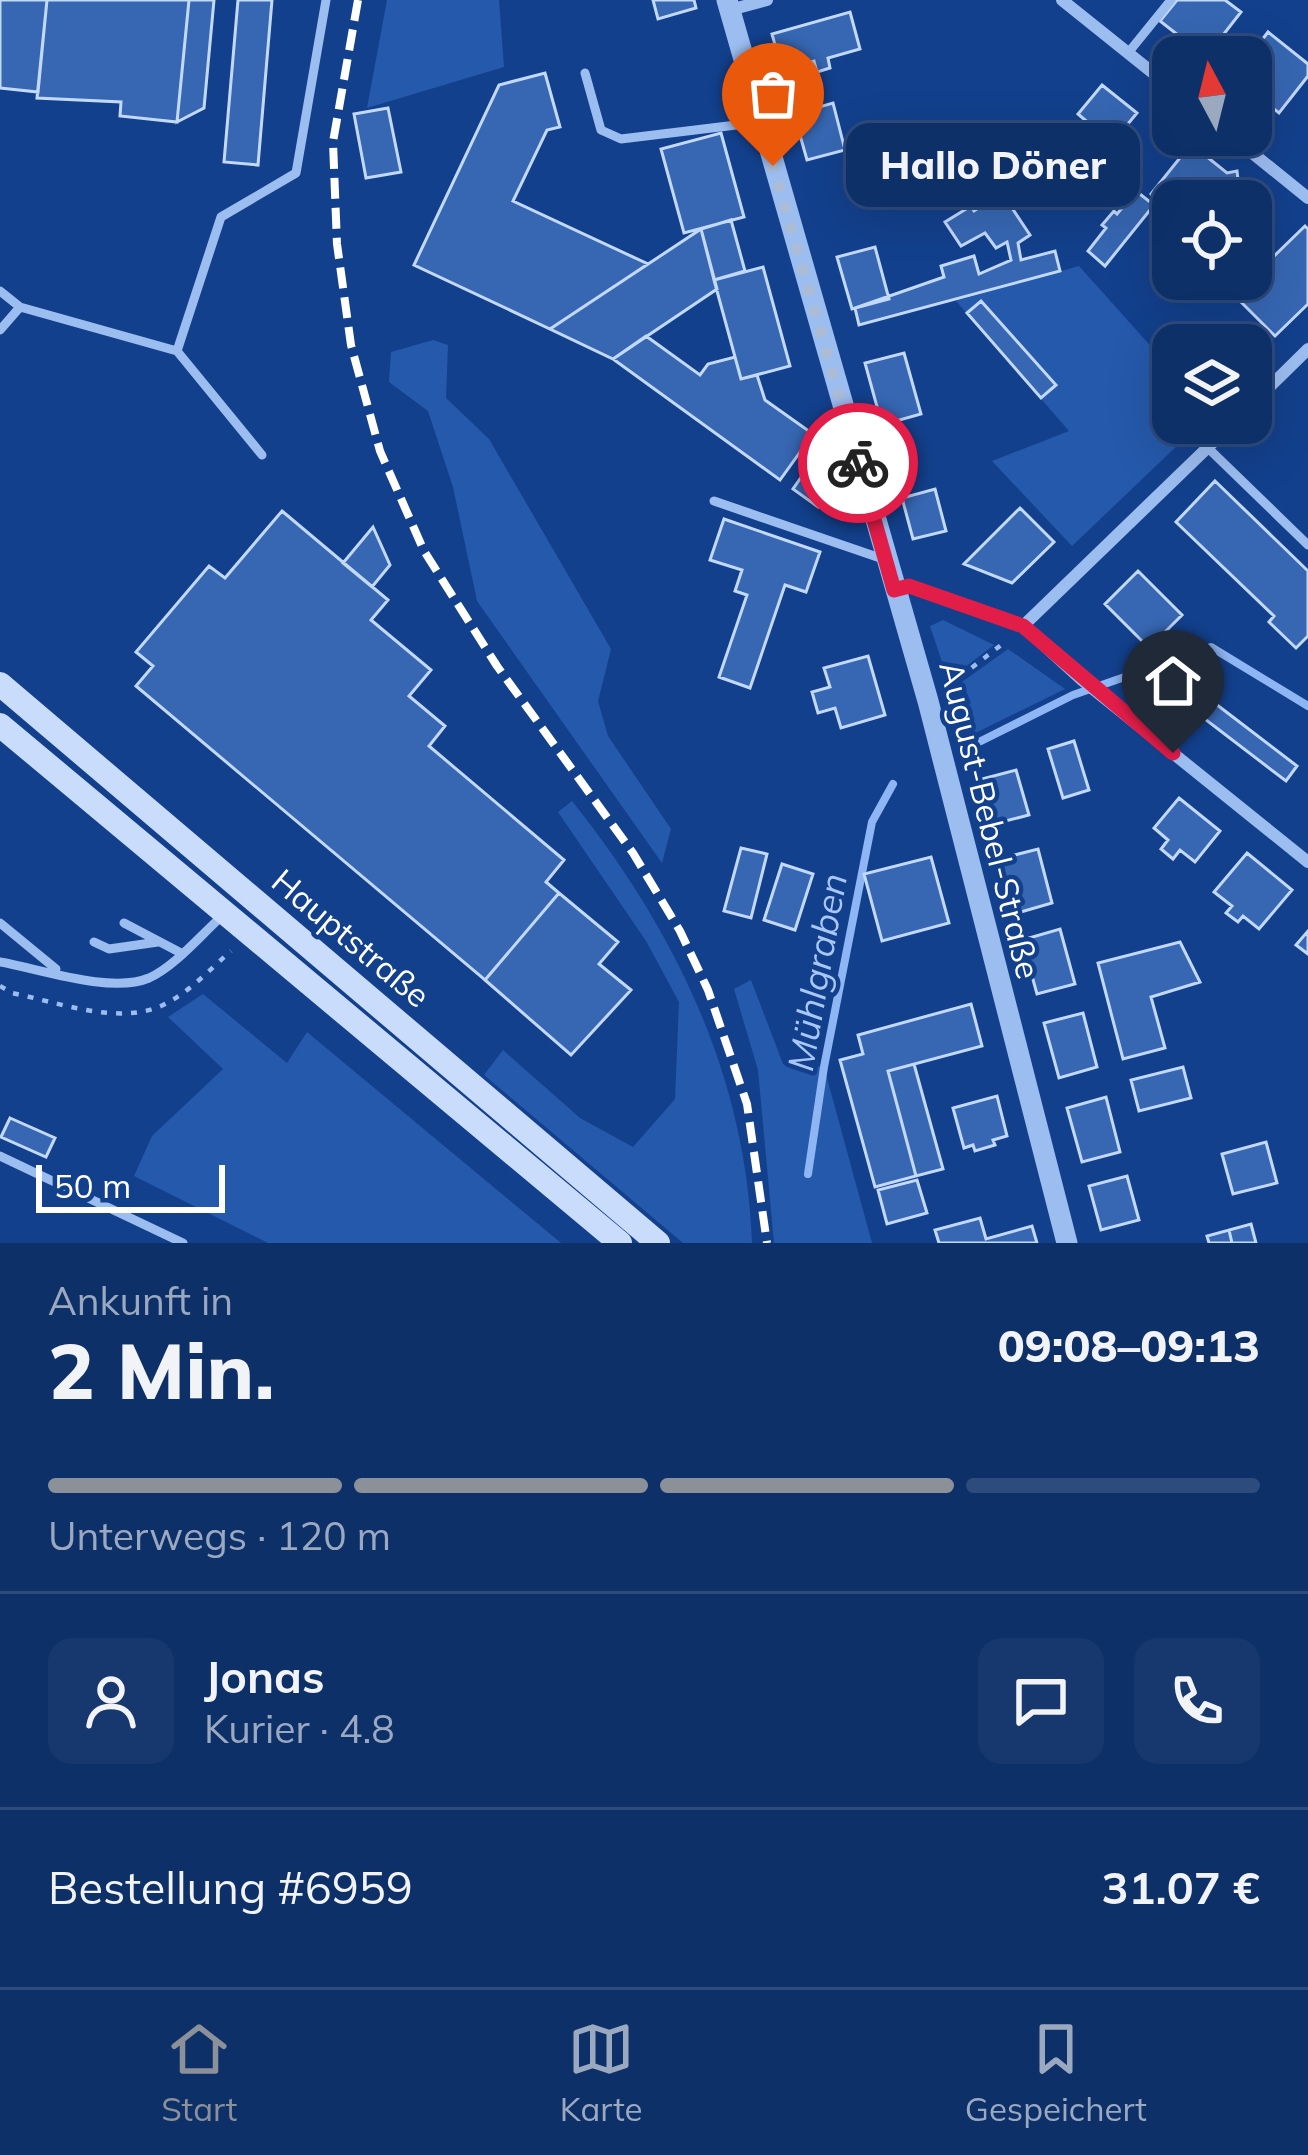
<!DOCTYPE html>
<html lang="de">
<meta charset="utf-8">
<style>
:root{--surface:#0e3069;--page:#17386f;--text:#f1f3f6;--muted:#9ba9c0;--line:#2e4b7d;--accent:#8c9099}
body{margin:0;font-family:Mulish,sans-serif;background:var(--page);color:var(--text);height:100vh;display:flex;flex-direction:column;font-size:45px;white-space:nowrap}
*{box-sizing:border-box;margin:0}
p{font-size:39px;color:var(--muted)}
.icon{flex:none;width:66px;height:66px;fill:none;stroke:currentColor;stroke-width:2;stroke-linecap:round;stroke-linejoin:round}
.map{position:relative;height:1243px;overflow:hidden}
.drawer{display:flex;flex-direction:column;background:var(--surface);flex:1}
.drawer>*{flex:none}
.needle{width:78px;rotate:353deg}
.tools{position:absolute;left:1152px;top:36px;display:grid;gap:24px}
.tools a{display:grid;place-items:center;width:120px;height:120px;border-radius:24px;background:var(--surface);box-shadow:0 12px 48px #0002,0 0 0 3px var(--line);font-size:60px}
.scale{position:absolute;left:36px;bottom:30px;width:189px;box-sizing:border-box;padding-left:12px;border:6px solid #fff;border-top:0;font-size:33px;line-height:42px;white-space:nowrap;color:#fff;-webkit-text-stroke:9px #13408c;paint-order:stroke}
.pin{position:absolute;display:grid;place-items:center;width:102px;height:102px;color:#fff;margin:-123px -51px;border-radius:50% 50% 50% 0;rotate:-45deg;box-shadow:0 0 12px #0007}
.pin .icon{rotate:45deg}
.courier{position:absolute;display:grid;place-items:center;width:120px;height:120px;margin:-60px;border:9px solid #e11d48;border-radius:50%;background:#fff;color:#222;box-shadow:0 3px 15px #0007}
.bubble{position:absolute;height:84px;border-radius:24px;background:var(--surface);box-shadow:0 12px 48px #0002,0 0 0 3px var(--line);font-size:39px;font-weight:800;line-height:84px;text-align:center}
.headline em{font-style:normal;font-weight:800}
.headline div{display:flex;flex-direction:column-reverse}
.headline{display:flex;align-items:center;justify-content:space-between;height:204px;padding:0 48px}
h1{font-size:78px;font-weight:800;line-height:90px}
.bar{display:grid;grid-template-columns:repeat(4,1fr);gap:18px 12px;align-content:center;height:144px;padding:0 48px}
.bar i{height:15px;border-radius:9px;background:var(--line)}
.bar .on{background:var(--accent)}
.bar p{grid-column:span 4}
.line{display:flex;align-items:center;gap:30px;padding:0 48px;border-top:3px solid var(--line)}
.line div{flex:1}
.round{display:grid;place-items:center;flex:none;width:126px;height:126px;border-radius:24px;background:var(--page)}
.menu{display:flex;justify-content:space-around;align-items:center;height:168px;border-top:3px solid var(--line);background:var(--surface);font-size:33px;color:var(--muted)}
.menu a{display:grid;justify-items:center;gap:6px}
.menu .on{color:var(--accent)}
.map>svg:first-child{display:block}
</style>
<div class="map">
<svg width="1308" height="1243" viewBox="0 0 1308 1243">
<rect width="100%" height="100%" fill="#13408c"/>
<!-- green -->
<path fill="#2559ab" d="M 387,0 L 499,0 L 504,67 L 367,108 Z
M 1079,266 L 1173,371 L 1173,423 L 1201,423 L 1072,546 L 992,461 L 1069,431 L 956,301 Z
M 433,340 L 448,345 L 446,398 L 489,439 L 611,649 L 598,701 L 608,736 L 671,829 L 662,863 L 477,601 L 453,487 L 428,411 L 389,382 L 391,352 Z
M 943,620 L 994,645 L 948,680 L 930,626 Z
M 1008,649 L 1065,689 L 967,737 L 961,720 L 963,707 L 971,703 L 962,682 Z
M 572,801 C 675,930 746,1076 752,1243 L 683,1243 L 484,1075 L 503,1050 L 580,1118 L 633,1147 L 675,1099 L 679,1002 L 646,941 L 558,812 Z
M 751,980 L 783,1064 L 824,1067 L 872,1243 L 774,1243 L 758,1070 L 734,989 Z
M 203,994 L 287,1063 L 307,1032 L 561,1243 L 268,1243 L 134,1176 L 152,1136 L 223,1069 L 168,1017 Z"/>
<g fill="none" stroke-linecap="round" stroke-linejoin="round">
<!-- stream -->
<path stroke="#8eb6f4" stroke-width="8" d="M 969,747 L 1073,695 L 1211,647 L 1308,706
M 808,1174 L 824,1067 L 872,822 L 893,784"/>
</g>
<!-- building -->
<path fill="#3767b3" stroke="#c3d9fc" stroke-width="3" d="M 0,0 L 47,0 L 38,92 L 0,88 Z
M 47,0 L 189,0 L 177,122 L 120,116 L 121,102 L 37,98 Z
M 189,0 L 214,0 L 204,108 L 177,122 Z
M 238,0 L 272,0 L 258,165 L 224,162 Z
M 653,0 L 694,0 L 696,8 L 658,19 Z
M 1177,0 L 1225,0 L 1241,12 L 1206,57 L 1160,21 Z
M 850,12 L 860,49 L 828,58 L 830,68 L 817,72 L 814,61 L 782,70 L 772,34 Z
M 1268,32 L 1308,64 L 1308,76 L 1279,113 L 1251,91 L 1249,57 Z
M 545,73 L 560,127 L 547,130 L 513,201 L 648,264 L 550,329 L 414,265 L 499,85 Z
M 1102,85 L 1137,113 L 1112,143 L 1078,114 Z
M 833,103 L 845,150 L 807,160 L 794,114 Z
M 388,108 L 401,172 L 366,178 L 354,114 Z
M 721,133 L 744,217 L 684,233 L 661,149 Z
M 1191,144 L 1227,173 L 1237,171 L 1239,188 L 1228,189 L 1222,197 L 1226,201 L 1173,201 L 1173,218 L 1151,194 Z
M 1136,191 L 1154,205 L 1105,266 L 1088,251 L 1106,228 L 1102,225 L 1114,211 L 1117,214 Z
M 1002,193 L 1030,235 L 1018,243 L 1021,260 L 1055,251 L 1060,271 L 859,325 L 855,308 L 944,277 L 941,266 L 974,256 L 979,274 L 1011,260 L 1007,242 L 996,248 L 985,233 L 961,246 L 945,222 L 971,206 L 974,211 Z
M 731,220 L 745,271 L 714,280 L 701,229 Z
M 1305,226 L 1308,229 L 1308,304 L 1275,336 L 1234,295 Z
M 701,229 L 717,289 L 613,359 L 550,329 Z
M 875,247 L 889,299 L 852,309 L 837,257 Z
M 763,267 L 790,366 L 741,379 L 714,280 Z
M 981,301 L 1056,385 L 1041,398 L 967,313 Z
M 646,336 L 700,375 L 708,364 L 735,357 L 741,379 L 757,375 L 765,400 L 813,434 L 780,480 L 613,359 Z
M 904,353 L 921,414 L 882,425 L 865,363 Z
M 802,476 L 827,494 L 818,507 L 793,489 Z
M 1215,481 L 1308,571 L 1308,636 L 1296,648 L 1269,622 L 1274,616 L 1176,522 Z
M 935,489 L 946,531 L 913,539 L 902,498 Z
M 1020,508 L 1054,542 L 1012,583 L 964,564 Z
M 282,511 L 388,600 L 371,620 L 431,670 L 409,696 L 445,726 L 429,746 L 564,860 L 546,882 L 559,893 L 485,980 L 136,686 L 153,666 L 136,652 L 209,566 L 225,578 Z
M 724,519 L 820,552 L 806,592 L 785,585 L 750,688 L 719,677 L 747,595 L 735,591 L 742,570 L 710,560 Z
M 373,527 L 390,565 L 372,587 L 343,563 Z
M 1138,571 L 1182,615 L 1149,648 L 1105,604 Z
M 868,656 L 885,715 L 841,728 L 835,708 L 818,713 L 812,692 L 830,687 L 824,668 Z
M 1208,698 L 1297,766 L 1286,781 L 1197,713 Z
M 1074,741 L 1089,790 L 1063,798 L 1048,749 Z
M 1016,770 L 1029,815 L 990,825 L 978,780 Z
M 1179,798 L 1220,831 L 1195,862 L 1180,850 L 1173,859 L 1161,849 L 1168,840 L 1154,828 Z
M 741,848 L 767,854 L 751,918 L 724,911 Z
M 1038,849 L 1052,903 L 1014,914 L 999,859 Z
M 1247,853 L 1292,890 L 1259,929 L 1243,916 L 1238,922 L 1226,913 L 1232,906 L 1214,892 Z
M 931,857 L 949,923 L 882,941 L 864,874 Z
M 782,864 L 813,874 L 795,930 L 764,920 Z
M 559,893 L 618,942 L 599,964 L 631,990 L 571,1055 L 485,980 Z
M 1060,929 L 1075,984 L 1037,994 L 1022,940 Z
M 1308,931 L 1308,954 L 1296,945 Z
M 1180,942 L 1200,982 L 1151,997 L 1165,1048 L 1123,1059 L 1098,963 Z
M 971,1004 L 982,1046 L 888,1071 L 916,1176 L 875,1187 L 840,1060 L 863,1054 L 858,1035 Z
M 1083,1013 L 1097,1067 L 1059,1078 L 1044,1023 Z
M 914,1064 L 943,1169 L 916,1176 L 888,1071 Z
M 1183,1067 L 1191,1098 L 1139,1111 L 1131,1080 Z
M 997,1096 L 1007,1136 L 993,1140 L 995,1145 L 975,1151 L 973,1145 L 964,1148 L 953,1108 Z
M 1106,1097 L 1120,1152 L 1082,1162 L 1067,1108 Z
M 10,1118 L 55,1138 L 46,1157 L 1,1137 Z
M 1266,1142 L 1277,1183 L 1233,1194 L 1222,1154 Z
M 1127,1176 L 1139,1220 L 1101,1230 L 1089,1186 Z
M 917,1180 L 927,1213 L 887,1224 L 878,1190 Z
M 980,1218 L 986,1239 L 1032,1226 L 1037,1243 L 939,1243 L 935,1230 Z
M 1251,1224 L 1256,1243 L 1232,1243 L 1229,1230 Z
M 1229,1230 L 1232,1243 L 1209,1243 L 1207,1236 Z"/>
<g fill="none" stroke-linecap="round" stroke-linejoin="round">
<!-- path -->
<path stroke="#9cbdf0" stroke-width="4.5" stroke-dasharray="6 9" stroke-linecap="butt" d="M 948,686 L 1005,642
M 0,986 L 12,993 C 57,1002 119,1026 163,1005 C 189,993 210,969 231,951"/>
<!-- service -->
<path stroke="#9cbdf0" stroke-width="9" d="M 1128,53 L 1171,0
M 585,73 L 601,130 L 621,139 L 761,122
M 0,291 L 20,307
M 0,330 L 20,307 L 177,351 L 262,455
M 177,351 L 221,217 L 296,173 L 326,0
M 1208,448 L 1308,545
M 714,501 L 886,560
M 0,923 L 56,969
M 124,923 L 181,953
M 94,942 L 109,949 L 158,942
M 0,962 C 40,969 111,994 149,978 C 175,966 200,936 221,917
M 0,1156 L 183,1243"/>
<!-- minor -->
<path stroke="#9cbdf0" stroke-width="12" d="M 1062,0 L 1173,89
M 730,10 L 767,0
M 1230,135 L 1308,198
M 1251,405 L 1308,349
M 896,590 L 909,586 L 1023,626 L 1082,680 L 1308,862
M 1023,626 L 1233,423"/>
<!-- tertiary -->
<path stroke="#9cbdf0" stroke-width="21" d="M 727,0 L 928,701 L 1067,1243"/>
<!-- secondary -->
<path stroke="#cadcfb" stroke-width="24" d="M 0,684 L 658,1243
M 0,725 L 620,1243"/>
<!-- rail -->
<path stroke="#fff" stroke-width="8" stroke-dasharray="21 9" stroke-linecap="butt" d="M 358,0 L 333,142 L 337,244 L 351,345 L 380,451 L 424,551 L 497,666 L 633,853 L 680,931 L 708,990 L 747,1104 L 767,1243"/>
</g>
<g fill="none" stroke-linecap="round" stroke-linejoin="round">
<!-- done -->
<path stroke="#acbcd7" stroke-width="12" stroke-dasharray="0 21.6" d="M 773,166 L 858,463"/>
<!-- route -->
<path stroke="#e11d48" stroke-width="15" d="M 858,463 L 894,590 L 909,586 L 1023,626 L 1173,753"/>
</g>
<g text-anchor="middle" stroke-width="9" stroke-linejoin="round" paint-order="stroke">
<!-- street labels -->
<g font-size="33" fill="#fff" stroke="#13408c">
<text transform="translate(990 820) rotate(76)" y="12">August-Bebel-Straße</text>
<text transform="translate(351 938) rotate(40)" y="12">Hauptstraße</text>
</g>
<!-- water labels -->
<g font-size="36" font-style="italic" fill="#a8c7f8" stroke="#13408c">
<text transform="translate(817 972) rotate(-80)" y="13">Mühlgraben</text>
</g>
</g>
</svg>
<div class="tools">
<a><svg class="needle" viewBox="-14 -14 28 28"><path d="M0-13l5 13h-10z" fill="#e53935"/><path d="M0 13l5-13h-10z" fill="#9ba9c0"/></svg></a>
<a><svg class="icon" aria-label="locate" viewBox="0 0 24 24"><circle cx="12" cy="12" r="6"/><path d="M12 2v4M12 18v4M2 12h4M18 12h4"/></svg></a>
<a><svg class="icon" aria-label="layers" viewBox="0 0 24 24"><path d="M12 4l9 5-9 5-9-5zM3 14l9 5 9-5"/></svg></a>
</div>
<div class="scale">50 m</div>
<div class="pin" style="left:773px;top:166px;background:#ea580c"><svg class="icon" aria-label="bag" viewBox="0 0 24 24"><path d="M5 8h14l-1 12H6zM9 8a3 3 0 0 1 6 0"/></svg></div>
<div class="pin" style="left:1173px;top:753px;background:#1f2937"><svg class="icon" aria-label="home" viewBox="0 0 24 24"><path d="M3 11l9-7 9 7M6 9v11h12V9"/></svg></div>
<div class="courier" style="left:858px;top:463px"><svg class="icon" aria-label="bike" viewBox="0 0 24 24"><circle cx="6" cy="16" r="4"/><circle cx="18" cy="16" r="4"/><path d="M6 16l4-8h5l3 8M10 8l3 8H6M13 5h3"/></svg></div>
<div class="bubble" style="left:846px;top:123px;width:294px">Hallo Döner</div>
</div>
<section class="drawer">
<div class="headline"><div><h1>2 Min.</h1><p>Ankunft in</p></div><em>09:08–09:13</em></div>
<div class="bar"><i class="on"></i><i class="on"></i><i class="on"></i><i></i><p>Unterwegs · 120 m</p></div>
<div class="line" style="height:216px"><a class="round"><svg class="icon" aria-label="person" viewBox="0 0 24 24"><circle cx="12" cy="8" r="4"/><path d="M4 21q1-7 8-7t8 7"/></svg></a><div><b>Jonas</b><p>Kurier · 4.8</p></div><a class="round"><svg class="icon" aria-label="chat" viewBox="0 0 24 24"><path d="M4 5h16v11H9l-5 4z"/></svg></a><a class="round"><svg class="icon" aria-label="phone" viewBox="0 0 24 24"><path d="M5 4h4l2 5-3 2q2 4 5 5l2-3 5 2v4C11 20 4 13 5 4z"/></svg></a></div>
<div class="line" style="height:156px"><div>Bestellung #6959</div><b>31.07 €</b></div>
</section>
<nav class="menu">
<a class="on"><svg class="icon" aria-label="home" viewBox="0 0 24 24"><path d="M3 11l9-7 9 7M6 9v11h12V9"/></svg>Start</a>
<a><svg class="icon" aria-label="map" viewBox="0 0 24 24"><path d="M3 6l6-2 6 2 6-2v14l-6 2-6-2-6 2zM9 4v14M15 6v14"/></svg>Karte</a>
<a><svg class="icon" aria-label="saved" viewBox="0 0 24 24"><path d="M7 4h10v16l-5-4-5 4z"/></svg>Gespeichert</a>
</nav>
